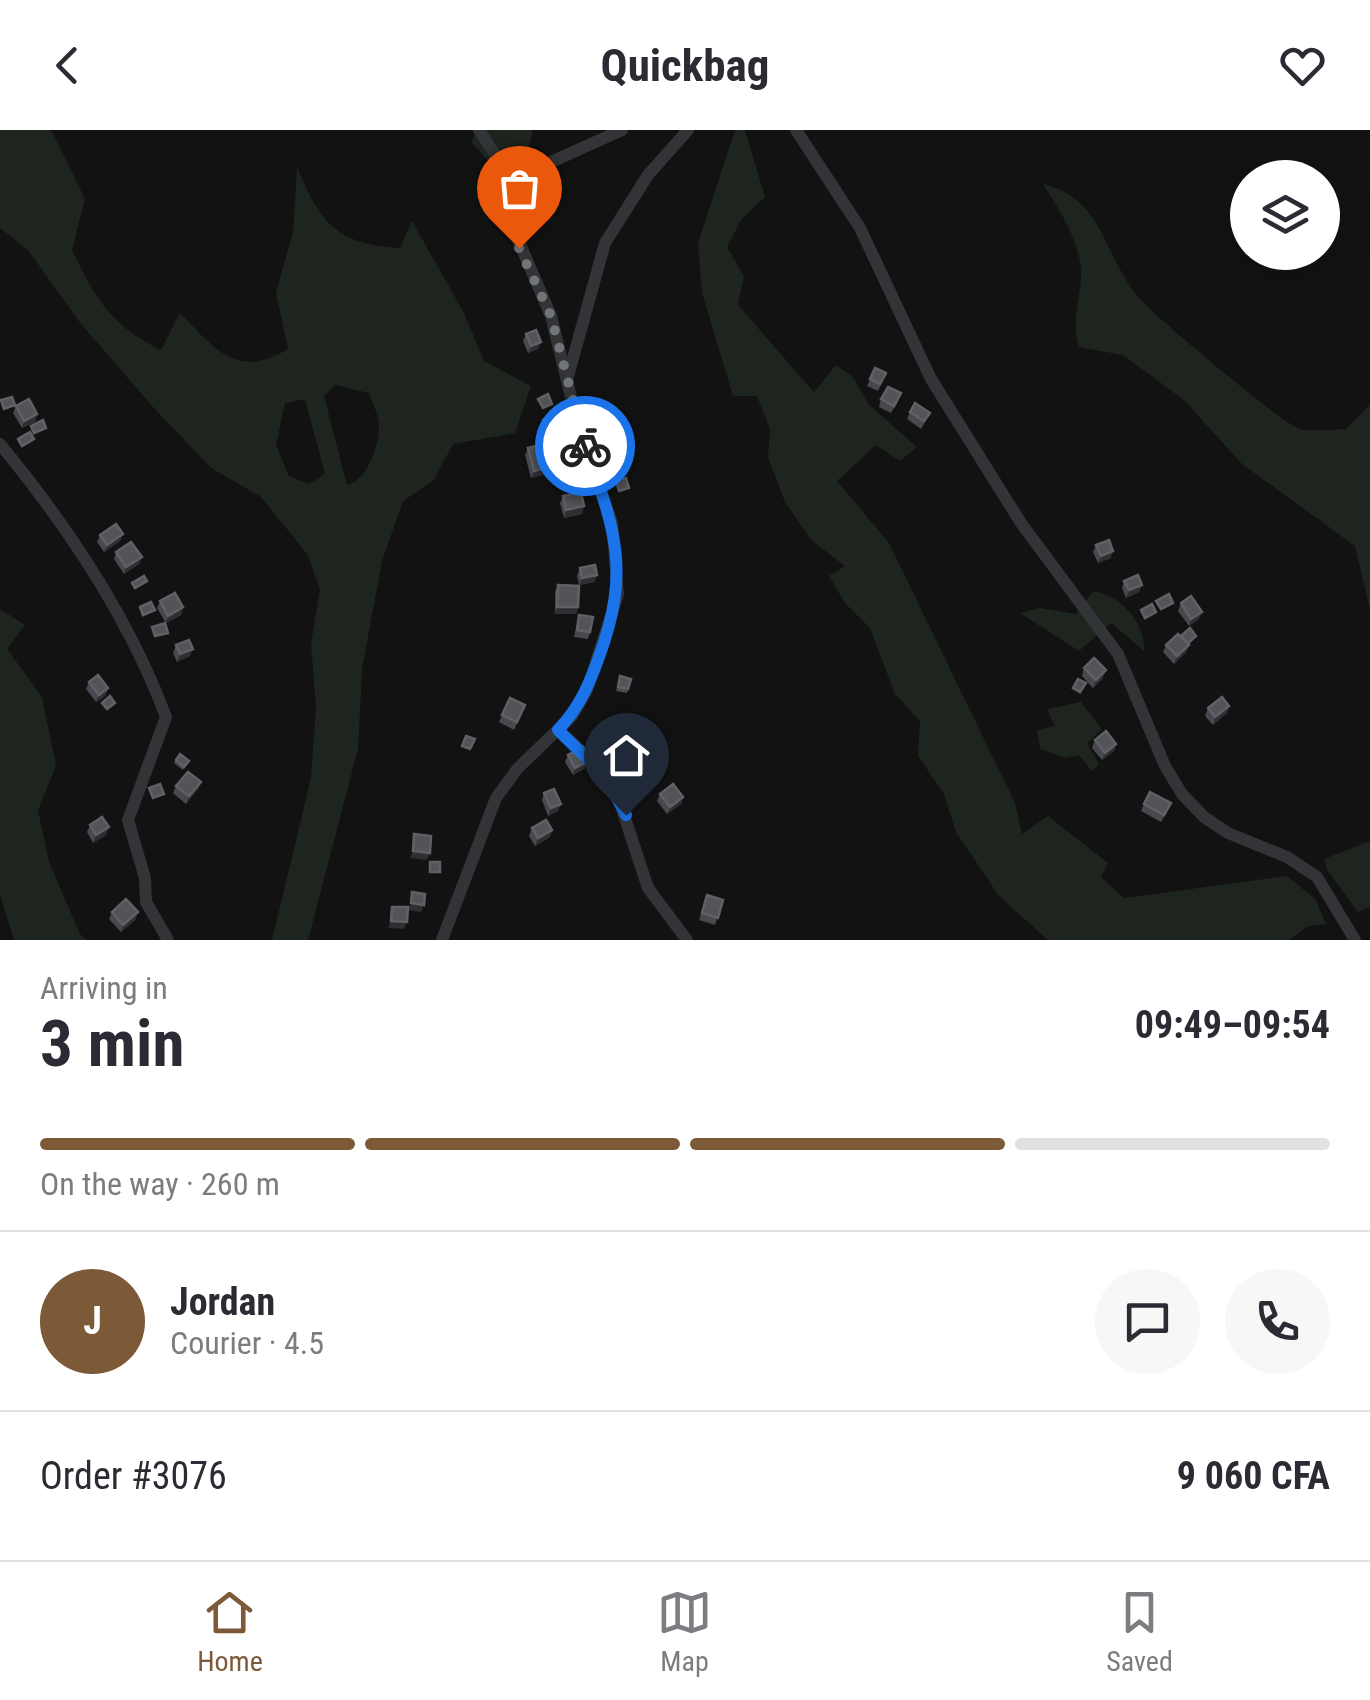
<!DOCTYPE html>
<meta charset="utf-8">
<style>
:root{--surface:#fff;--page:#f7f7f7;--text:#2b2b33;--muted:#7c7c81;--line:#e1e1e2;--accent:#7c5a38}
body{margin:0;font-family:"Roboto Condensed",sans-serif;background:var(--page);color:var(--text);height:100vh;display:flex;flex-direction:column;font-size:38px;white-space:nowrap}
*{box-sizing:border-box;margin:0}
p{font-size:32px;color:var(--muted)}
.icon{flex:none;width:55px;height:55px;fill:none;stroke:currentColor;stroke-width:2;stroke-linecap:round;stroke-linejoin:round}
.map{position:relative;height:810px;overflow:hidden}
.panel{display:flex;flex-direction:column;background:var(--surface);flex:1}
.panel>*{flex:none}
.controls{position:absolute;left:1230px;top:30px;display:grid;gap:20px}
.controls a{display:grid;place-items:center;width:110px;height:110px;border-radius:50%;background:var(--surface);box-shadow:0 10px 40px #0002;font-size:50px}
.pin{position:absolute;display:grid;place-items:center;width:85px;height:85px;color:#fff;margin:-102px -42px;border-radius:50% 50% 50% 0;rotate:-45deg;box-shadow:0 0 10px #0007}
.pin .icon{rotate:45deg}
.courier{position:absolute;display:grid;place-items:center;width:100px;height:100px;margin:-50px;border:8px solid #1a73e8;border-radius:50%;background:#fff;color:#222;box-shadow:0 2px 12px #0007}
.overview em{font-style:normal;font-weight:700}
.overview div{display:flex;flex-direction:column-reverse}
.overview{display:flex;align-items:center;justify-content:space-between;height:170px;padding:0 40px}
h1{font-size:65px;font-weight:700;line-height:75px}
.bar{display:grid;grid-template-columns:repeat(4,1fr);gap:15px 10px;align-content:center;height:120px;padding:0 40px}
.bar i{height:12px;border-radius:8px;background:var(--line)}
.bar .selected{background:var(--accent)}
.bar p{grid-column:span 4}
.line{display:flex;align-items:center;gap:25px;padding:0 40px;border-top:2px solid var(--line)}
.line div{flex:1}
.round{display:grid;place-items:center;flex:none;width:105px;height:105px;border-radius:52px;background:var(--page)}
header{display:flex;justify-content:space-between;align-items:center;height:130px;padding:0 40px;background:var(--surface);font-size:45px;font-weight:700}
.menu{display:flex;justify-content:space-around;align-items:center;height:140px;border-top:2px solid var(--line);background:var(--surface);font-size:28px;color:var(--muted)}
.menu a{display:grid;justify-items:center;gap:5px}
.menu .selected{color:var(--accent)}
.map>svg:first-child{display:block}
</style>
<header><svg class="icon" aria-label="back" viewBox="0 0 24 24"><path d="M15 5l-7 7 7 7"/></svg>Quickbag<svg class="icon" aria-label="heart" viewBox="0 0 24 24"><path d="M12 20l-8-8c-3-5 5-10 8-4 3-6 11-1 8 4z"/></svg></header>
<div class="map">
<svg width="1370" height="810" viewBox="0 0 1370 810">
<rect width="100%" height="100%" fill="#121213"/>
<!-- green -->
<path fill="#1e251e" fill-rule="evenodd" d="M 0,0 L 51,0 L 85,69 L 72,120 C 96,169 110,195 161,220 L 180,183 C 215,219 237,250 288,219 L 276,163 L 293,102 L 297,37 C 320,93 336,114 400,118 L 412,91 L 464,183 L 484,231 L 531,256 L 515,303 L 453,314 L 433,351 L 403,371 L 382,431 L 362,539 L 358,619 L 308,810 L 272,810 L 311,648 L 316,577 L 311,514 L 320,460 L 308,425 L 261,367 L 211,338 L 153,277 L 81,194 L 28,120 L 0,98 ZM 335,255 L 369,263 C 372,273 379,285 379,295 C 380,315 367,351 347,355 L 324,266 ZM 305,269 L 325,344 L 309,354 L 289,346 L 276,315 L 285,273 Z
M 477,0 L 533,0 L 526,28 L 490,33 L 471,12 Z
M 735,0 L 745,0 L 765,67 L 741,90 L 727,117 L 744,146 L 738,175 L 814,262 L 836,235 L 853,247 L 869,275 L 917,317 L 900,331 L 876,315 L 837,351 L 889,413 L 1015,673 L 1022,704 L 1048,686 L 1108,733 L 1101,747 L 1124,768 L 1287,746 L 1315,769 L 1326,794 L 1308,796 L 1289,810 L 1048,810 L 999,766 L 956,702 L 944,664 L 918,626 L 920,591 L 895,564 L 870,498 L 845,473 L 829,446 L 845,436 L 811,410 L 785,372 L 768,327 L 770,299 L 757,266 L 733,266 L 702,163 L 698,113 Z
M 1043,54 C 1103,68 1104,126 1138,167 C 1153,185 1284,295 1300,299 C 1313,302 1332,299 1346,299 L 1370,274 L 1370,480 L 1355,416 L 1242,334 L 1184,270 L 1123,225 L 1079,217 C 1070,188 1082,168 1081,140 C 1079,109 1058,78 1043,54 Z
M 1093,461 C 1120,465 1146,493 1144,521 L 1111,493 L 1079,521 L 1020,483 L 1040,478 L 1076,484 Z
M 0,479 L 25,495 L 7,519 L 42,567 L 56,636 L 38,680 L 49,732 L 80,804 L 87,810 L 14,810 L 0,765 Z
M 1081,572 L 1102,599 L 1087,613 L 1099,634 L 1092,641 L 1079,625 L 1065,628 L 1040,619 L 1037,600 L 1055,596 L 1047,579 Z
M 1370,711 L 1370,777 L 1358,782 L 1327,740 L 1324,729 Z"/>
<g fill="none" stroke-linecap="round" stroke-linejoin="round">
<!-- minor -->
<path stroke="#333437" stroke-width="12" d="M 796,0 L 860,98 L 931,249 L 1021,393 L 1118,524 L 1165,636 L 1182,664 L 1204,687 L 1228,703 L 1287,727 L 1317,747 L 1355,810
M 506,42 L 551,32 L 622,0
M 567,250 L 605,113 L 648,45 L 688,0
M 0,314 C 66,394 130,490 166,587 L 128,690 L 145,748 L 146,772 L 168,810
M 558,600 L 592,631 L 617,664 L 648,758 L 687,810
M 442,810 L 496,668 L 518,638 L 572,586 L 587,560 L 618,464 L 612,393 L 579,299 L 551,186 L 510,91 L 506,42 L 479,0"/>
</g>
<!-- wall -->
<path fill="#48494e" d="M 526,204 L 538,219 L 528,223 L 523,211 Z
M 875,238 L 886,243 L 878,261 L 867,256 Z
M 881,269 L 898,271 L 891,283 L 879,277 Z
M 16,276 L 37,284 L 35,292 L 22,298 L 13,283 Z
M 910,282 L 930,283 L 921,299 L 907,289 Z
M 528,318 L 550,337 L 547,344 L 531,348 L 525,325 Z
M 610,328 L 625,342 L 610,346 L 607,335 Z
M 556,337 L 576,342 L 573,349 L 556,354 L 553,344 Z
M 563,366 L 582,384 L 564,388 L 560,373 Z
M 123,404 L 120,411 L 104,422 L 97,412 L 100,405 Z
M 1096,415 L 1111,428 L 1098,433 L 1093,422 Z
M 116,422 L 142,427 L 139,434 L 124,444 L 114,429 Z
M 580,438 L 597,445 L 594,452 L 579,455 L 577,446 Z
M 1124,451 L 1142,455 L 1139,462 L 1126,468 L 1122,458 Z
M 558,455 L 578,477 L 576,484 L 555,484 L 555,462 Z
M 160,471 L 183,477 L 181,485 L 166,493 L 157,478 Z
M 1181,473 L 1199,489 L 1189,496 L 1178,481 Z
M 579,485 L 590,502 L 588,509 L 574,507 Z
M 1196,506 L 1189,515 L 1186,522 L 1174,534 L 1163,522 L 1166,515 L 1181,507 Z
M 176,515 L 190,526 L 177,532 L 173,523 Z
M 1084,538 L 1103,548 L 1093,558 L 1082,546 Z
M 620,546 L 631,549 L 627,563 L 616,561 Z
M 89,552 L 108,558 L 105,566 L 96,572 L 86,559 Z
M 1229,576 L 1227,583 L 1213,595 L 1205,586 L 1208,578 Z
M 522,582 L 514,600 L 499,592 L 502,585 Z
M 1095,610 L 1116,614 L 1114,621 L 1102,630 L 1092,618 Z
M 568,625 L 590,630 L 587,637 L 573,645 L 565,632 Z
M 176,630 L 187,634 L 183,640 L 174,633 Z
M 201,652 L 198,659 L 186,674 L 173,663 L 176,656 Z
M 544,663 L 558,681 L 548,686 L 542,670 Z
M 660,664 L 683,667 L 681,674 L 667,684 L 657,671 Z
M 1144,674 L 1168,680 L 1161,692 L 1141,681 Z
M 90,695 L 106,705 L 93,713 L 87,702 Z
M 532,698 L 552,700 L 550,707 L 535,716 L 529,706 Z
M 707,765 L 723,770 L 715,795 L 699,790 Z
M 112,782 L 138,782 L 135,790 L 121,802 L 109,789 Z"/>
<!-- shaded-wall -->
<path fill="#2e2f32" d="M 541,212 L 538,219 L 528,223 L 531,216 Z
M 37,284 L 35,292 L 22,298 L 24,291 Z
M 626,305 L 623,312 L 609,314 L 612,306 Z
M 628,335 L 625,342 L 610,346 L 613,338 Z
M 550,337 L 547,344 L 531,348 L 534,341 Z
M 576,342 L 573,349 L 556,354 L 559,347 Z
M 584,376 L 582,384 L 564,388 L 566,380 Z
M 123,404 L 120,411 L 104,422 L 107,415 Z
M 1113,421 L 1111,428 L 1098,433 L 1101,426 Z
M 142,427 L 139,434 L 124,444 L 126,437 Z
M 597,445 L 594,452 L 579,455 L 582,448 Z
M 1142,455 L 1139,462 L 1126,468 L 1129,460 Z
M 183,477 L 181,485 L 166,493 L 168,486 Z
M 557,477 L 578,477 L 576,484 L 555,484 Z
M 1202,482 L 1199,489 L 1189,496 L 1191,489 Z
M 1189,515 L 1186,522 L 1174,534 L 1177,526 Z
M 193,519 L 190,526 L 177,532 L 180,524 Z
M 1106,540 L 1103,548 L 1093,558 L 1096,550 Z
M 108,558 L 105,566 L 96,572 L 99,565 Z
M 1229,576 L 1227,583 L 1213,595 L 1215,587 Z
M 1116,614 L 1114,621 L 1102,630 L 1105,623 Z
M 590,630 L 587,637 L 573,645 L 575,638 Z
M 201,652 L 198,659 L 186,674 L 189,666 Z
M 683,667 L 681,674 L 667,684 L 670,677 Z
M 561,674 L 558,681 L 548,686 L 551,678 Z
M 109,697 L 106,705 L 93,713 L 96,705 Z
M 552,700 L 550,707 L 535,716 L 538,708 Z
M 413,721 L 430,723 L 427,730 L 410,728 Z
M 411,773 L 424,775 L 421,782 L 408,780 Z
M 138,782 L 135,790 L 121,802 L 123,795 Z
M 391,791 L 407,792 L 404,799 L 388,798 Z"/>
<!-- building -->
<path fill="#525458" stroke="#5f6166" stroke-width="2.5" d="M 536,200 L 541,212 L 531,216 L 526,204 Z
M 875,238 L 886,243 L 880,254 L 870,249 Z
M 888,257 L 901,263 L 894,276 L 881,269 Z
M 548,264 L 552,274 L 543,278 L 538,269 Z
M 12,267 L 15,275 L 4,279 L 1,270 Z
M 29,269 L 37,284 L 24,291 L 16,276 Z
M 915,273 L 930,283 L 924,291 L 910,282 Z
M 553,285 L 557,293 L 548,298 L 543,290 Z
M 43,290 L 46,298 L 34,303 L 31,296 Z
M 625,295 L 626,305 L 612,306 L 611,296 Z
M 30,302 L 34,309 L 22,316 L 18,309 Z
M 544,314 L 550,337 L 534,341 L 528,318 Z
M 625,324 L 628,335 L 613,338 L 610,328 Z
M 573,332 L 576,342 L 559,347 L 556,337 Z
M 626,348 L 629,358 L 619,361 L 616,351 Z
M 581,362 L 584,376 L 566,380 L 563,366 Z
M 116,394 L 123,404 L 107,415 L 100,405 Z
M 1109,410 L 1113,421 L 1101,426 L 1096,415 Z
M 131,412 L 142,427 L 126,437 L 116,422 Z
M 595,435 L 597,445 L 582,448 L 580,438 Z
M 1138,445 L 1142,455 L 1129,460 L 1124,451 Z
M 144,446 L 147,451 L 135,458 L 132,453 Z
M 558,455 L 579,456 L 578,477 L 557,477 Z
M 175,463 L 183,477 L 168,486 L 160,471 Z
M 1169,464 L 1173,473 L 1161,479 L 1156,471 Z
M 1191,466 L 1202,482 L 1191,489 L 1181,473 Z
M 151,472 L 155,480 L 143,485 L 140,477 Z
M 1152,474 L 1156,482 L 1145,488 L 1141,480 Z
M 579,485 L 593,487 L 590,502 L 577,500 Z
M 165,493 L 168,503 L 155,506 L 152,497 Z
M 1190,498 L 1196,506 L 1188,513 L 1181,506 Z
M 1178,504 L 1189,515 L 1177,526 L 1166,515 Z
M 189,510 L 193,519 L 180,524 L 176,515 Z
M 1094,528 L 1106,540 L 1096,550 L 1084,538 Z
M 98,545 L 108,558 L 99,565 L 89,552 Z
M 620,546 L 631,549 L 628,559 L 618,557 Z
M 1078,549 L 1086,553 L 1080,562 L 1073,558 Z
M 110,566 L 115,573 L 107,579 L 102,573 Z
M 1222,567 L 1229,576 L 1215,587 L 1208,578 Z
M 510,568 L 525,575 L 517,592 L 502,585 Z
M 1106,601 L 1116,614 L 1105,623 L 1095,610 Z
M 466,606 L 475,609 L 470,619 L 462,616 Z
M 635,607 L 643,612 L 638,621 L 630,616 Z
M 583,617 L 590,630 L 575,638 L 568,625 Z
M 180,624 L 189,631 L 184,637 L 176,630 Z
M 188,642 L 201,652 L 189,666 L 176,656 Z
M 160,654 L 164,664 L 153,668 L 149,658 Z
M 673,654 L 683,667 L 670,677 L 660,664 Z
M 554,659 L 561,674 L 551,678 L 544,663 Z
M 1150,662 L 1171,673 L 1164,685 L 1144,674 Z
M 102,687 L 109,697 L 96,705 L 90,695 Z
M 546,690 L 552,700 L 538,708 L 532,698 Z
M 414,704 L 431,706 L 430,723 L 413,721 Z
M 430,732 L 440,732 L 440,742 L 430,742 Z
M 412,762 L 425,764 L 424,775 L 411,773 Z
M 707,765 L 723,770 L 718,788 L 702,783 Z
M 126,769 L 138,782 L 123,795 L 112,782 Z
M 392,777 L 408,777 L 407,792 L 391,791 Z"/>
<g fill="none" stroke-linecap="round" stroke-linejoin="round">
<!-- done -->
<path stroke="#71757a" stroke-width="10" stroke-dasharray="0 18" d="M 519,118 L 551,186 L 585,316"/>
<!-- route -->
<path stroke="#1a73e8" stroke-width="12" d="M 585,316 C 615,399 631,440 599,527 C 589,555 579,578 558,600 L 605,646 L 626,685"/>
</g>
</svg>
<div class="controls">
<a><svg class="icon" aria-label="layers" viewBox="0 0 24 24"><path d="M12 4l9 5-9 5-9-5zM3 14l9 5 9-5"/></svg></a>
</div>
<div class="pin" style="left:519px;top:118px;background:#ea580c"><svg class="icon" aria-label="bag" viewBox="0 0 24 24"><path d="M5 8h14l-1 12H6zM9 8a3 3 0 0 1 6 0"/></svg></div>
<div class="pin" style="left:626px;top:685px;background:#1f2937"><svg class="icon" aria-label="home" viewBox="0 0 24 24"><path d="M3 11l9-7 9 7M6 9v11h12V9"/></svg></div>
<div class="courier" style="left:585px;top:316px"><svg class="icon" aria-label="bike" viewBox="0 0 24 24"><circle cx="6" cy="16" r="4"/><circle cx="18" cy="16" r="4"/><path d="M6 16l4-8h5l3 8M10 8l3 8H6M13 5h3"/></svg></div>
</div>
<section class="panel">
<div class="overview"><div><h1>3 min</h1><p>Arriving in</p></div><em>09:49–09:54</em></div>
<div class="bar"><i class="selected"></i><i class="selected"></i><i class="selected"></i><i></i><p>On the way · 260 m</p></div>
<div class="line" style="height:180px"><b class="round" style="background:var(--accent);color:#fff">J</b><div><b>Jordan</b><p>Courier · 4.5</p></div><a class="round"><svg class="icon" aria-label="chat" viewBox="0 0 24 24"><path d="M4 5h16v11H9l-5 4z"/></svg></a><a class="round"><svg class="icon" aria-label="phone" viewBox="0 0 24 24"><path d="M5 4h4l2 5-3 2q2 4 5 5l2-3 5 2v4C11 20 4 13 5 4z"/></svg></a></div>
<div class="line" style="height:130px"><div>Order #3076</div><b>9 060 CFA</b></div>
</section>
<nav class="menu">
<a class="selected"><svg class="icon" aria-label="home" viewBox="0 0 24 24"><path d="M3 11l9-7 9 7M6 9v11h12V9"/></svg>Home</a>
<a><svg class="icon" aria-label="map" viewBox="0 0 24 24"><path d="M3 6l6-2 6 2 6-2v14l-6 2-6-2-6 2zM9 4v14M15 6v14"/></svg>Map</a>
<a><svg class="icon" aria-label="saved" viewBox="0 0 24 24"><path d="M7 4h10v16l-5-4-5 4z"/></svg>Saved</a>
</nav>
